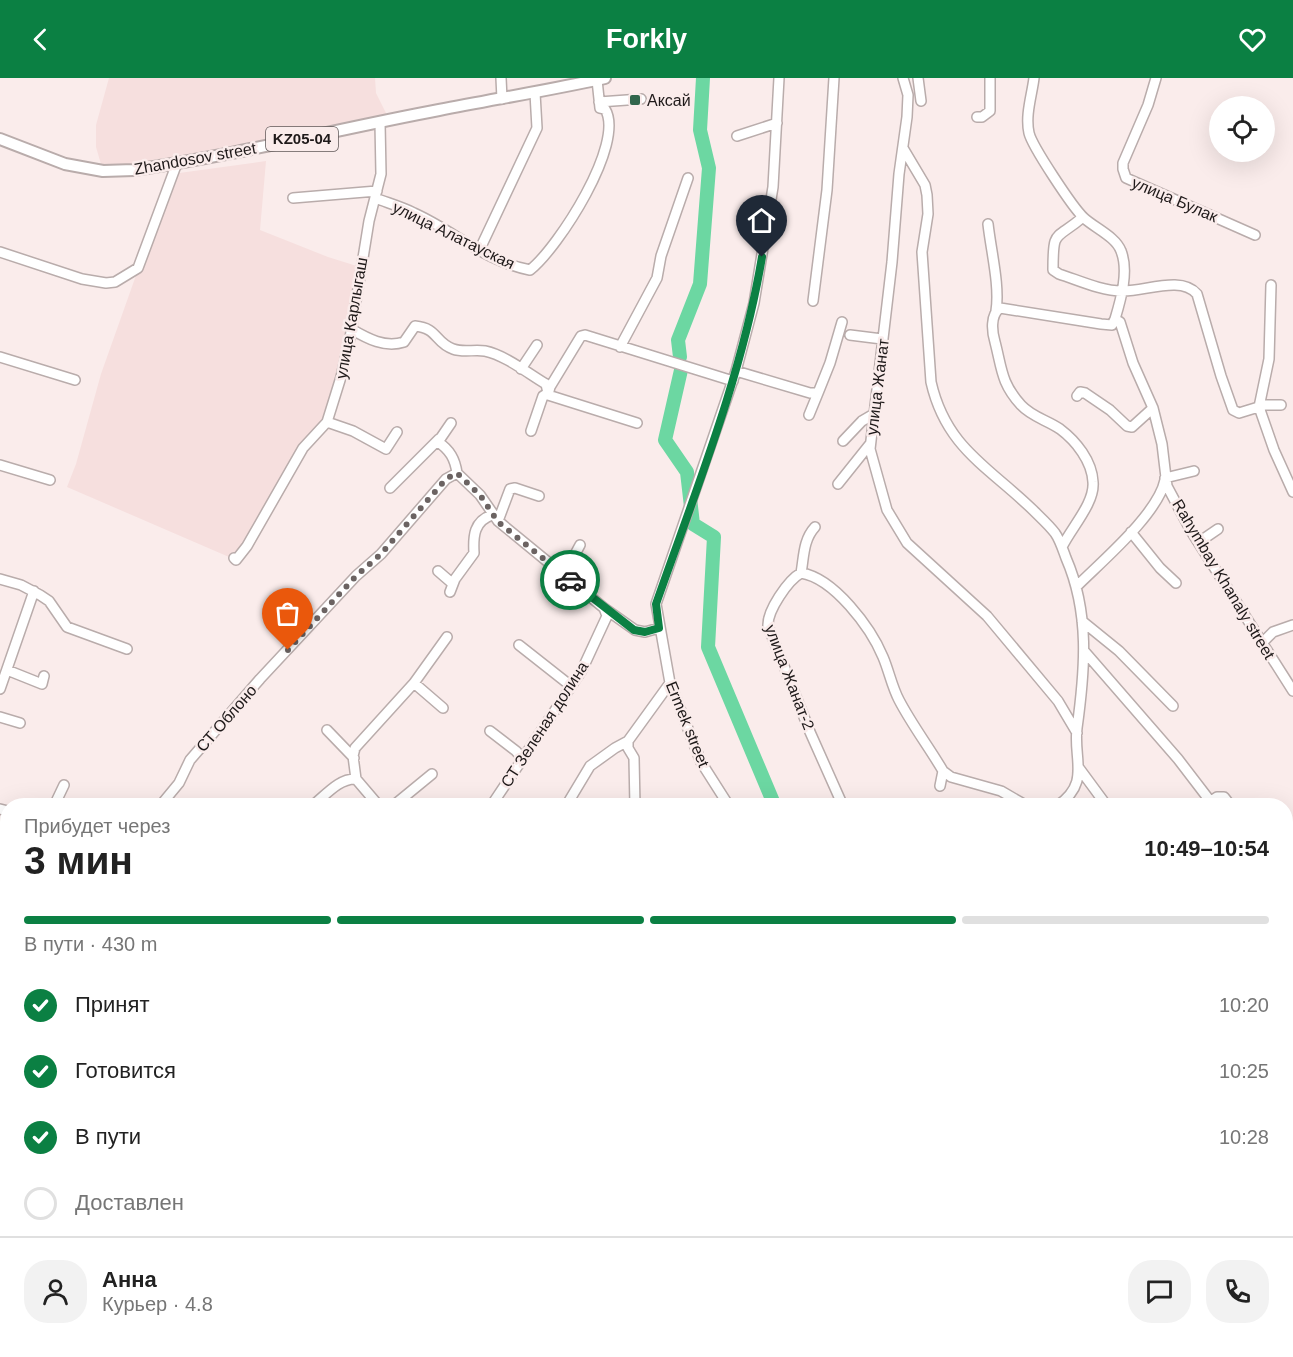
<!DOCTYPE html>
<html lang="ru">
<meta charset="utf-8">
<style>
:root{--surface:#fff;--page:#f2f2f2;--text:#222;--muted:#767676;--line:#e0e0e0;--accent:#0b8043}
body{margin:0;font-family:Arial,sans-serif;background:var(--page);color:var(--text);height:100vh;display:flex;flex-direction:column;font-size:22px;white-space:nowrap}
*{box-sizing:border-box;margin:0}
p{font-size:20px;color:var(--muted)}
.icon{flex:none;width:33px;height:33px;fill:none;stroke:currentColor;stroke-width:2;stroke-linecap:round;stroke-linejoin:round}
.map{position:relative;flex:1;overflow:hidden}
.side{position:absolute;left:0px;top:720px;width:1293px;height:560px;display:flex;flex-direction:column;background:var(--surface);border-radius:24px 24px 0 0;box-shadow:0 6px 24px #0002}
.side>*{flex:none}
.tools{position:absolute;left:1209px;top:18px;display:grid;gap:12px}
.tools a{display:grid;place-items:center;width:66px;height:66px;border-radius:50%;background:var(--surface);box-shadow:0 6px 24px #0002;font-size:30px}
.pin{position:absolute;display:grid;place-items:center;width:51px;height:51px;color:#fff;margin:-62px -26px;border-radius:50% 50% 50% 0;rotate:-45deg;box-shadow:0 0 6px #0007}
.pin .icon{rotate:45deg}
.courier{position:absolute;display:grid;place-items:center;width:60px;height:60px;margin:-30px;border:4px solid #0b8043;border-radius:50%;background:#fff;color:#222;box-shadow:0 2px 8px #0007}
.summary em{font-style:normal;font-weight:700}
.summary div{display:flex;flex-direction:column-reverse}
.summary{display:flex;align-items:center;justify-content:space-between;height:102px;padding:0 24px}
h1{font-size:39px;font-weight:700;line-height:45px}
.bar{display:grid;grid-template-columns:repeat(4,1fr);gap:9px 6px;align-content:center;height:72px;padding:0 24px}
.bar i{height:8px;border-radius:4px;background:var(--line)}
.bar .current{background:var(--accent)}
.bar p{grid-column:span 4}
.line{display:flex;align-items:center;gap:15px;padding:0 24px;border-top:2px solid var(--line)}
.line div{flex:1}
.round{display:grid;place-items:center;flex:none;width:63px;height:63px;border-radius:24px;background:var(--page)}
ol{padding:0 24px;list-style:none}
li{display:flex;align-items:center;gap:18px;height:66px}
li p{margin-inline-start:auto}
li .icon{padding:6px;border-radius:50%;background:var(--accent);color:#fff;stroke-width:4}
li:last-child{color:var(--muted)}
li i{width:33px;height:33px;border:3px solid var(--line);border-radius:50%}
header{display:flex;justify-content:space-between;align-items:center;height:78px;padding:0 24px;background:var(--accent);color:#fff;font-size:27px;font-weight:700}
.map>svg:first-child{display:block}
</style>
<header><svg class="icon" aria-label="back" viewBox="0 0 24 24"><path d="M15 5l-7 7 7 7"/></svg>Forkly<svg class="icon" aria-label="heart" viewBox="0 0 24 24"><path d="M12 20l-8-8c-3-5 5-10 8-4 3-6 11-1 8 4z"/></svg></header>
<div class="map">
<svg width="1293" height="1279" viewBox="0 0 1293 1279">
<rect width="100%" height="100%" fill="#faeceb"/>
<!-- built -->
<path fill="#f6dfde" d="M 109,0 L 375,0 L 376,15 L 390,43 L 177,85 L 103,93 L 96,69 L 96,47 Z
M 266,83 L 260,152 L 328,179 L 360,189 L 350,260 L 327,344 L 317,353 L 236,482 L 67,409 L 76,386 L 101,296 L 172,96 Z"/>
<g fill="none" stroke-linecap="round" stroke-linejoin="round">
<!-- river -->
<path stroke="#6cd7a2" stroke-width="14" d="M 680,279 L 678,262 L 700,206 L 709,90 L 700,52 L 703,0
M 681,292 L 665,362 L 687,394 L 693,446 L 714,459 L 708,569 L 774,726"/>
<defs>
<path id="minor" d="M 501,0 L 502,21
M 903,0 L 908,17 L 907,39 L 899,96 L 892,184 L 870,371 L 887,432 L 907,465 L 987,538 L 1058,623 L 1077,655
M 918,0 L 921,23
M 1034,0 C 1032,17 1025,37 1029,55 C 1032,68 1073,130 1084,140 C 1095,150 1116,159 1121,173 C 1129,193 1121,221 1115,241 L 1120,244 L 1133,285 L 1153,330 L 1162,366 L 1167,408 L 1191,453 L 1293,613
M 1156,0 L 1148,27 L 1123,85 L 1123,91 L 1126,100 L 1255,157
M 599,24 L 641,21
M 977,39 L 982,39 L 990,33 L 990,0
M 737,58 L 777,45
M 903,70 L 925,107 L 927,117 L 928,136 L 922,174 L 931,304 C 946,370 989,389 1033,432 C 1041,440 1049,447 1055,455 C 1060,462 1063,472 1066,480 C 1090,535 1085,592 1077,650 C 1073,682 1091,705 1057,728
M 293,120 L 377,113
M 375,120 C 388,125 402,129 414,135 C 456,154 484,183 530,192 C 558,170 626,65 605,31 L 600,30 L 597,2
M 1083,139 C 1055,163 1053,150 1053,192 L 1059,196 C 1078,202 1101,213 1122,213 C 1144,214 1181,197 1197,216 L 1221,298 L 1233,332 L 1239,335 L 1265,327 L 1281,327
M 988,146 C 991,173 1000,208 996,233
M 479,173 L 537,50 L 535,15
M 0,174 L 82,201 L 106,205 L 115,204 L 138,190 L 177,85
M 1271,207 L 1269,281 L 1259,329 L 1274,372 L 1293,414
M 813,223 L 827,112 L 834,0
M 351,251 C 368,261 385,270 404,264 L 415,248 C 438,250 435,265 453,271 C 464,275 474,271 485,273 C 505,277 529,296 546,306 L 548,315 L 543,318 L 531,353
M 850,257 L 882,261
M 620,269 L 657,200 L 661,178 L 688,100
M 0,279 L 75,302
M 521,291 L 537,267
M 736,293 L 810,315 L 818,315 L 830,285 L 842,244
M 1077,318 L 1080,314 L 1085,315 L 1110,332 L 1127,348 L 1132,349 L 1153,330
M 809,337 L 818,315
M 327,344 L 353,353 L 386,371 L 397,354
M 637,345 L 548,317 L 550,309 L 581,258 L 585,257 L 733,303
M 843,363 L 862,343 L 874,336
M 0,387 L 50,402
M 457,395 L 480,417 L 498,443 L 604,530 L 635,552 L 645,554 L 659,550
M 1165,400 L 1194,393
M 838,406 L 870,366
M 390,410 L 439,361
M 498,443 L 510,411 L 515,410 L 539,418
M 1131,454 L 1160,490 L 1176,505
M 1199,464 L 1218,451
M 1062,469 C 1071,450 1095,425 1093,404 C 1092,383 1076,363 1060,351 C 1047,342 1032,339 1021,327 C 1001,305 1002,291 995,264 C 992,254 990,237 1000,230 L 1101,246 L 1112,247 L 1115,241
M 234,480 L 236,482 L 247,468 L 303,370 L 327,344 L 341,299 L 350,260 L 369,143 L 381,96 L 380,45
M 438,493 L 453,506
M 801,495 C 804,479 803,462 815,449
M 564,497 L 580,467
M 0,501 L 21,507 L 40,517 L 49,523 L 67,549 L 127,571
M 1077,508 C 1102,483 1158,436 1165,402
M 450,514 L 455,501 L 474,475 C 473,458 474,443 492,437
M 1082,543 L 1119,573 L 1173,628
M 1262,565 L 1273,554 L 1293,547
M 519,567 L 571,608
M 1085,574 L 1178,681 L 1214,728
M 7,592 L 42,606 L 44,598
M 414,605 L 443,630
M 0,611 L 34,513
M 0,639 L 20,645
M 327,652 L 354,680
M 490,653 L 516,673 L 522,680
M 628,663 L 628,670 L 634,680 L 635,728
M 1079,690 L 1107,728
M 356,701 L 353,678 L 355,670 L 414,605 L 447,559
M 940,708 L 943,693
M 1211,723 L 1217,719 L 1224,719 L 1231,728
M 54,728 L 64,707
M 160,728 L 179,705 L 190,682 L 260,601 L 356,498 L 381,476 L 446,401 L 457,395 C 455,381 450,372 438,364 L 451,345
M 312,728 C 325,718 339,700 356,701 L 379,728
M 393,728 L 432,696
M 491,728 L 582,592 L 607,538 L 604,530
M 566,728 L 590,688 L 615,670 L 628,663 L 670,605
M 729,728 L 701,684 L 670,605 L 656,526 L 736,293 L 754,225 L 773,109 L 779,0
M 843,728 L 810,654 L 768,548 C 767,533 788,502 801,495 C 834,500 871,550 883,579 C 889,593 892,609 899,622 C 912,647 929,669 943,693 L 951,699 L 1001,713 L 1027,728
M 0,731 L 8,733
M 0,793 L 8,795
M 3,866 L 8,869
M 0,955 L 8,959
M 1286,996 L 1291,1006
M 0,1040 L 8,1044
M 0,1124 L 8,1128
M 1286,1124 L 1293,1127
M 0,1192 L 8,1192
M 502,1272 L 513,1279
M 934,1272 L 953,1279
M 996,1272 L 1006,1279
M 1077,1272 L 1079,1279
M 1177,1272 L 1179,1279
M 48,1279 L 51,1272
M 165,1279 L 167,1272
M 392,1279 L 397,1272
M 464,1279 L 470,1272
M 614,1279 L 617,1272
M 693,1279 L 698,1272
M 744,1279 L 749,1272
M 856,1279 L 861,1272"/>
<path id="major" d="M 0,61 L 65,86 L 103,93 L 134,92 C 237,77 338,51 439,32 C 495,21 550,12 605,0"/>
</defs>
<!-- minor casing -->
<use href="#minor" stroke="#b9acab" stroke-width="12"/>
<!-- major casing -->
<use href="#major" stroke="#b9acab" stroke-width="14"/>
<!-- minor -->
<use href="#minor" stroke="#fff" stroke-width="9"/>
<!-- major -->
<use href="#major" stroke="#fff" stroke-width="10"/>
</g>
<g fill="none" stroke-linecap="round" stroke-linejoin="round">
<!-- done -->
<path stroke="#6b6362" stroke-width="6" stroke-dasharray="0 10.8" d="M 288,572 L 356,498 L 381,476 L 446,401 L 457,395 L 480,417 L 498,444 L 570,502"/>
<!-- route -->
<path stroke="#0b8043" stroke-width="8" d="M 570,502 L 634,552 L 645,554 L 659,550 L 656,526 C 696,412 742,298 762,179"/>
</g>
<!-- markers -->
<rect fill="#31664c" stroke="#faeceb" stroke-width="2" x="629" y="16" width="12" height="12" rx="3"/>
<g text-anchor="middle" stroke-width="5" stroke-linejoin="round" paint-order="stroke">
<!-- shield labels -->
<rect fill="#faeceb" stroke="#605858" stroke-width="1.5" x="266" y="49" width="72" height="24" rx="4.5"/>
<g font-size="15" font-weight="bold" fill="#1e1919">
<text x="302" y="66">KZ05-04</text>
</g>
<!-- poi labels -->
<g font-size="16" fill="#1e1919" stroke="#faeceb" text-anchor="start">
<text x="647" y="28">Аксай</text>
</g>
<!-- street labels -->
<g font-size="16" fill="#1e1919" stroke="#faeceb">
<text transform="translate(195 80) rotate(-10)" y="6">Zhandosov street</text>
<text transform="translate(1175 121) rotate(23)" y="6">улица Булак</text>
<text transform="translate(454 157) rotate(26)" y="6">улица Алатауская</text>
<text transform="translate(351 240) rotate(-80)" y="6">улица Карлыгаш</text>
<text transform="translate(877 309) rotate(-83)" y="6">улица Жанат</text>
<text transform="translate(1224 501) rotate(59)" y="6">Rahymbay Khanaly street</text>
<text transform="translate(790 599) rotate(69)" y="6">улица Жанат-2</text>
<text transform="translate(226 640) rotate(-49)" y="6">СТ Облоно</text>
<text transform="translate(544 646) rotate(-57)" y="6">СТ Зеленая долина</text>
<text transform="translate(688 646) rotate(68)" y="6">Ermek street</text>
</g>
</g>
</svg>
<div class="tools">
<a><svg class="icon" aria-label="locate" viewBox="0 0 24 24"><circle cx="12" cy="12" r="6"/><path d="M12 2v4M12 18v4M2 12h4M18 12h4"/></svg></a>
</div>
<div class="pin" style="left:288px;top:572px;background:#ea580c"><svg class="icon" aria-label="bag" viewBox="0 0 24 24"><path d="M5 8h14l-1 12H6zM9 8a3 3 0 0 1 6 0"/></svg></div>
<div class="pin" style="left:762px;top:179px;background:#1f2937"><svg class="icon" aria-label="home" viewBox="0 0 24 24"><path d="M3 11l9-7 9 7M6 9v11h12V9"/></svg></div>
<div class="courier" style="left:570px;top:502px"><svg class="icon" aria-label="car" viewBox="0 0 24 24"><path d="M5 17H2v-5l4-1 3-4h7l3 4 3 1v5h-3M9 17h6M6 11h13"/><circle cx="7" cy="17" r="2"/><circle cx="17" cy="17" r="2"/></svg></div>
<section class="side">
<div class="summary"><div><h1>3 мин</h1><p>Прибудет через</p></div><em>10:49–10:54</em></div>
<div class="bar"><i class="current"></i><i class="current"></i><i class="current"></i><i></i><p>В пути · 430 m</p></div>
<ol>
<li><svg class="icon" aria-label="check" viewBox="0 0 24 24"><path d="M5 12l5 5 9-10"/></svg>Принят<p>10:20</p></li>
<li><svg class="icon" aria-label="check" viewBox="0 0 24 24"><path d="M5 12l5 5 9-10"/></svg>Готовится<p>10:25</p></li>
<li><svg class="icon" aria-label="check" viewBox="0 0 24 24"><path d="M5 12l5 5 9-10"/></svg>В пути<p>10:28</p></li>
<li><i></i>Доставлен</li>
</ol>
<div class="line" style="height:108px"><a class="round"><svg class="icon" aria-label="person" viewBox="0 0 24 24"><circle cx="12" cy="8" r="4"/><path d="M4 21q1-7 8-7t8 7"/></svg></a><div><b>Анна</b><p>Курьер · 4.8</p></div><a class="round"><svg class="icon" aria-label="chat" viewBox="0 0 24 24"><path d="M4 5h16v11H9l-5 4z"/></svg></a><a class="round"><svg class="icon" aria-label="phone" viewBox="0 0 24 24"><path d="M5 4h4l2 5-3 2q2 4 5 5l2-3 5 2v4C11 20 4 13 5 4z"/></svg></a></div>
</section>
</div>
